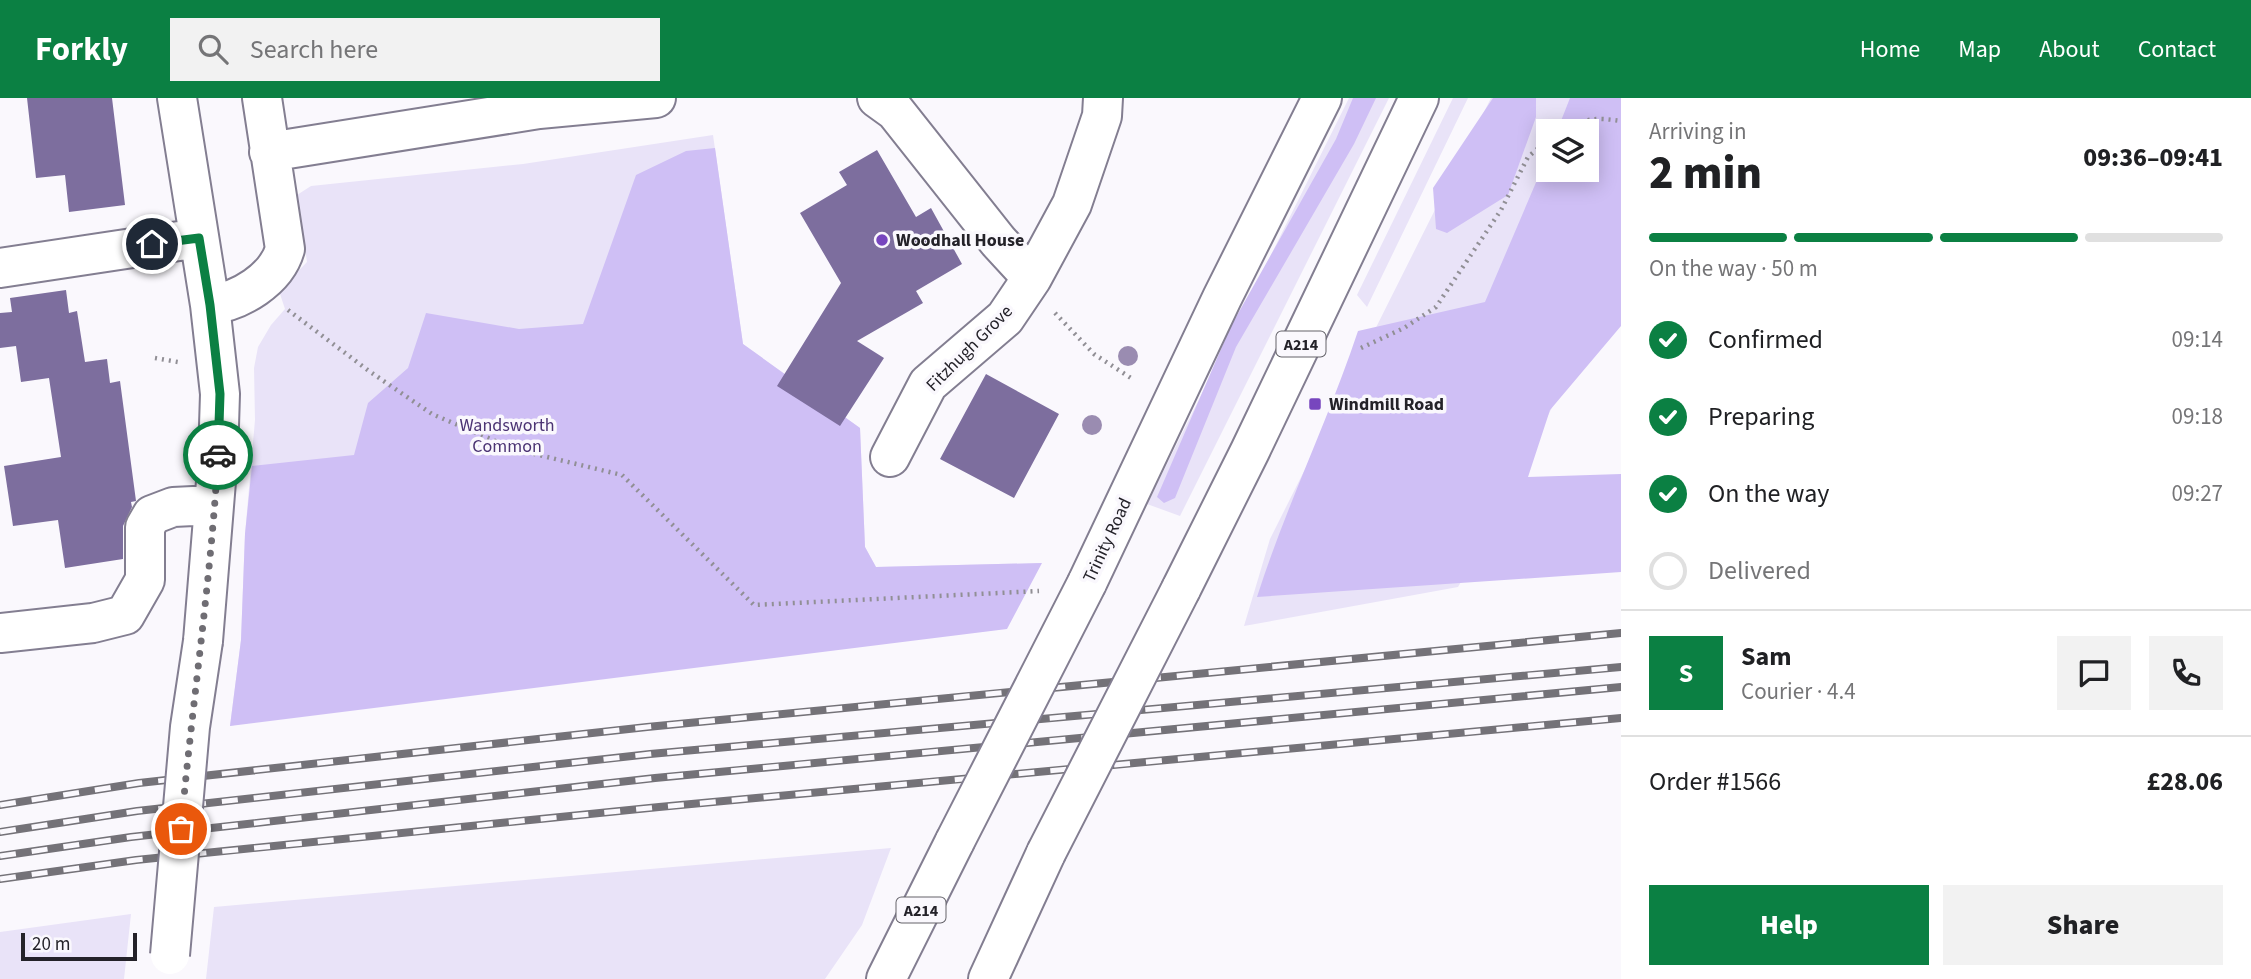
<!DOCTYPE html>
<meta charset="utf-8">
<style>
:root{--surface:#fff;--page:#f2f2f2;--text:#202124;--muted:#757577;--line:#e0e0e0;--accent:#0b8043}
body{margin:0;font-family:"Source Sans 3",sans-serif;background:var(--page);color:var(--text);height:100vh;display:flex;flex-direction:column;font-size:26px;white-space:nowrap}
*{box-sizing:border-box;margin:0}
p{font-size:23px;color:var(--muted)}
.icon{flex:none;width:38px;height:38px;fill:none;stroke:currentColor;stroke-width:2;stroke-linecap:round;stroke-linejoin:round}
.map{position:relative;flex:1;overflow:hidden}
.side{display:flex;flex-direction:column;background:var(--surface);width:630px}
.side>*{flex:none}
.tools{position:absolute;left:1536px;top:21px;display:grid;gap:14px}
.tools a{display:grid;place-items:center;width:63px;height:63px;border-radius:0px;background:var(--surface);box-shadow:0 4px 18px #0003;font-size:35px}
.scale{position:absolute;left:21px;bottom:18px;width:116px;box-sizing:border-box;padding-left:7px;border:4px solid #242229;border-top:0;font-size:19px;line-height:24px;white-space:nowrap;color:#242229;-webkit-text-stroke:5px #faf8fd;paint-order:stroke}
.pin{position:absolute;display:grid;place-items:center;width:60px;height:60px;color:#fff;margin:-30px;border:4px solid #fff;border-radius:50%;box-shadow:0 2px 7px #0007}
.courier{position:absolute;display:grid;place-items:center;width:70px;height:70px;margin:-35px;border:5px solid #0b8043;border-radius:50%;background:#fff;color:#222;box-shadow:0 2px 9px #0007}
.overview em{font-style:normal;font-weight:800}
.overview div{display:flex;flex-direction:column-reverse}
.overview{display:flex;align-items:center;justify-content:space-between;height:119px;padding:0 28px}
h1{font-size:46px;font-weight:800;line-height:52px}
.bar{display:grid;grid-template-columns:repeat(4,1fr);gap:10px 7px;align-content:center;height:84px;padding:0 28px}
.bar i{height:9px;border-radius:5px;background:var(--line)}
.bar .active{background:var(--accent)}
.bar p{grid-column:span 4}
.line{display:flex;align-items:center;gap:18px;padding:0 28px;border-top:2px solid var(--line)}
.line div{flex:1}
.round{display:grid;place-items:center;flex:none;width:74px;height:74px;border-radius:0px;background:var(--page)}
ol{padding:0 28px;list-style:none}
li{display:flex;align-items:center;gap:21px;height:77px}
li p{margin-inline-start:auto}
li .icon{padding:7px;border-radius:50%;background:var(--accent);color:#fff;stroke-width:4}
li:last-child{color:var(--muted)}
li i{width:38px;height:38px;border:4px solid var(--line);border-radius:50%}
.cta{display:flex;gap:14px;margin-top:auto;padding:14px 28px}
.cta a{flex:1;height:80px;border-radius:0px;background:var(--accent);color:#fff;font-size:28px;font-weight:800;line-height:80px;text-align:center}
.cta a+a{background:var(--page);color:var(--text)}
header{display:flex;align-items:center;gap:42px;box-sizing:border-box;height:98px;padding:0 35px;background:var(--accent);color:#fff}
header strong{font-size:33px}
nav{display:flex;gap:38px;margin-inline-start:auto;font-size:24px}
.search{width:490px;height:63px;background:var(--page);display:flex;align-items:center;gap:18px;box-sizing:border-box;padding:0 24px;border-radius:0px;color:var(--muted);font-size:26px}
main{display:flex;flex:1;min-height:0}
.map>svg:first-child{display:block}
</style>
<header>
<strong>Forkly</strong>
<div class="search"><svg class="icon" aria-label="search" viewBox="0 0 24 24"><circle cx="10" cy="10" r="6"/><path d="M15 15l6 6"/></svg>Search here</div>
<nav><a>Home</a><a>Map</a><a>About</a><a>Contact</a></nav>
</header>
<main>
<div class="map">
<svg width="1621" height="881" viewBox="0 0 1621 881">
<rect width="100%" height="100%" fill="#faf8fd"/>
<!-- green -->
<path fill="#e9e3f8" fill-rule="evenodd" d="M 1349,0 L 1389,0 L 1180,418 L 1147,406 Z
M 1453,0 L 1468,0 L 1367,209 L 1357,197 Z
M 1491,0 L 1621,0 L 1621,172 L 1487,439 L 1458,489 L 1244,528 L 1270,441 ZM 1549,33 L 1587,33 L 1587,72 L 1549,72 Z
M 713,37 L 743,246 L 860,330 L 865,449 L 876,469 L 1042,465 L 230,628 L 241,542 L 245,436 L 255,322 L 254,270 L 258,249 L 271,227 L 285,211 L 279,193 L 307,164 L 297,97 L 311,88 L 523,66 Z
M 891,750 L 862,827 L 825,881 L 206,881 L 214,809 Z
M 131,816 L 124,881 L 0,881 L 0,834 Z"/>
<!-- forest -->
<path fill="#cfbff5" d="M 1353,0 L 1376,0 L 1354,46 L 1236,249 L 1175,400 L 1164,405 L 1157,399 L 1231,228 L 1336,41 Z
M 1493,0 L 1536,0 L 1536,19 L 1508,97 L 1447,135 L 1436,131 L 1433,90 Z
M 1570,0 L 1621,0 L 1621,228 L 1550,312 L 1528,379 L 1621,376 L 1621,474 L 1257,499 C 1286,408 1328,323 1358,233 L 1485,204 L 1549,54 L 1549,72 L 1587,72 L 1587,33 L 1557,33 Z
M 715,50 L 743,246 L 860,330 L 865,449 L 876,469 L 1042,465 L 1007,531 L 230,628 L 241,542 L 245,436 L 252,368 L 354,357 L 368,305 L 408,270 L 426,215 L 519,231 L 583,226 L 636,77 L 686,53 Z"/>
<!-- building -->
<path fill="#7d6e9e" d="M 27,0 L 112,0 L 125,107 L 69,114 L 65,77 L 36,80 Z
M 877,52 L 916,119 L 931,110 L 962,166 L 916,193 L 923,205 L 857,243 L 884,260 L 840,328 L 777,288 L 841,185 L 800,115 L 847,87 L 839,74 Z
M 66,192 L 69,215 L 77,213 L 85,264 L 107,261 L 110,285 L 120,283 L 136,403 L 131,404 L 132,409 L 123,428 L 123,461 L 65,470 L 58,422 L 13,428 L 4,368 L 61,359 L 49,280 L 21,284 L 16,248 L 0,250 L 0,215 L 12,214 L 10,200 Z
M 986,276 L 1059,316 L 1014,400 L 940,361 Z"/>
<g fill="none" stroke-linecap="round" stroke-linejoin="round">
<defs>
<path id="minor" d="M 177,0 L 210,207 L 220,296 L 218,359 L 203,543
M 877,0 L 895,13 L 998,143 L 1032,180 L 1072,106 L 1102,18 L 1103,0
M 269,54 L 539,11 L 656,0
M 0,170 L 199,140
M 210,207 C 240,203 276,182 285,151 L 262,0
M 890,359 L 928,286 L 1005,220 L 1032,180
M 0,535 L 93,525 L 125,517 L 145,482 L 145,429 L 152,417 L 173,409 L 214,407"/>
<path id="highway" d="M 1087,485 L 1222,200 L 1322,0
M 1181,491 L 1250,353 L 1419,0
M 886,881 L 955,743
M 988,881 L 1046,755"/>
</defs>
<!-- minor casing -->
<use href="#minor" stroke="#837e91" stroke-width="42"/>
<!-- highway casing -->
<use href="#highway" stroke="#837e91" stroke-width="42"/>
<!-- path -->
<path stroke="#918f95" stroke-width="4.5" stroke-dasharray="2 5" stroke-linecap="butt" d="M 1562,33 C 1586,20 1594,19 1621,23
M 288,212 L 369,273 L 432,316 L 514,351 L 622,377 L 754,507 L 1039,493
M 1055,215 L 1094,256 L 1134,282
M 1361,250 L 1404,230 L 1436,209 L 1501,112 L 1528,59 L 1549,41
M 155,260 L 178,264"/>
<!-- minor -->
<use href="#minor" stroke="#fff" stroke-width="38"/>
<!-- highway -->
<use href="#highway" stroke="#fff" stroke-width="38"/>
<defs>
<path id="rail" d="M 0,707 L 139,685 L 647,629 L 1621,535
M 0,734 L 137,713 L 650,656 L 1621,569
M 0,758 L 131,739 L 655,680 L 1621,589
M 0,781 L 136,762 L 659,709 L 1621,620"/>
</defs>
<!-- rail casing -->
<use href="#rail" stroke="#747278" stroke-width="8"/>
<!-- rail -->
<use href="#rail" stroke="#faf8fd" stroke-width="5" stroke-dasharray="16" stroke-linecap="butt"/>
<defs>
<path id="minor-bridge" d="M 170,857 L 190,629 L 203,543"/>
<path id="highway-bridge" d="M 955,743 L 1087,485
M 1046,755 L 1181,491"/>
</defs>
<!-- minor-bridge casing -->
<use href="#minor-bridge" stroke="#837e91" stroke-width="42" stroke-linecap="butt"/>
<!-- highway-bridge casing -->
<use href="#highway-bridge" stroke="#837e91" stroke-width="42" stroke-linecap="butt"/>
<!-- minor-bridge -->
<use href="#minor-bridge" stroke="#fff" stroke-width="38"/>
<!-- highway-bridge -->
<use href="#highway-bridge" stroke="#fff" stroke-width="38"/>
</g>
<!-- trees -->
<g fill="#9a8cb1">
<circle cx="1128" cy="258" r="10"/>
<circle cx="1092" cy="327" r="10"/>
</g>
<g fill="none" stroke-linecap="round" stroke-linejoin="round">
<!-- done -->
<path stroke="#6f6d73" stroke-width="7" stroke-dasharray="0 12.6" d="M 181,731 C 192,606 211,482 218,357"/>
<!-- route -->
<path stroke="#0b8043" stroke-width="9" d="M 152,146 L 199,140 L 210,207 L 220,296 L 218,357"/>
</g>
<!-- markers -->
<g fill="#7746be" stroke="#faf8fd" stroke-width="2.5">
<circle cx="882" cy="142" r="7"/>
<rect x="1308" y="299" width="14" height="14" rx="3.5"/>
</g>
<g text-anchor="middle" stroke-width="7" stroke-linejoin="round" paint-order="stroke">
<!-- shield labels -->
<g fill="#faf8fd" stroke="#646269" stroke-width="2">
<rect x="1276.5" y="233.5" width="49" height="25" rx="5"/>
<rect x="896.5" y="799.5" width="49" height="25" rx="5"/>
</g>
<g font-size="16" font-weight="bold" fill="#242229">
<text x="1301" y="252">A214</text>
<text x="921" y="818">A214</text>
</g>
<!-- poi labels -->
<g font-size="18" font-weight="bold" fill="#242229" stroke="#faf8fd" text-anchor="start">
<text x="896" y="148">Woodhall House</text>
<text x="1329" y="312">Windmill Road</text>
</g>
<!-- street labels -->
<g font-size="18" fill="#242229" stroke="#faf8fd">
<text transform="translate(969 250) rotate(-45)" y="6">Fitzhugh Grove</text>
<text transform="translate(1107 442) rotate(-65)" y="6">Trinity Road</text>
</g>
<!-- park labels -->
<g font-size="18" fill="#4b3373" stroke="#faf8fd">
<text x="507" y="333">Wandsworth<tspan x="507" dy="21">Common</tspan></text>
</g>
</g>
</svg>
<div class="tools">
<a><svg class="icon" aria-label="layers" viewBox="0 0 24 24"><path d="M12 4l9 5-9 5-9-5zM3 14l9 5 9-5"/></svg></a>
</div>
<div class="scale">20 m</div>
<div class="pin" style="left:181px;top:731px;background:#ea580c"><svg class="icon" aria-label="bag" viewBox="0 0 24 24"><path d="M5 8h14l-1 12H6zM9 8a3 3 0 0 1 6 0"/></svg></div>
<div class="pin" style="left:152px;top:146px;background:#1f2937"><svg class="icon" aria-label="home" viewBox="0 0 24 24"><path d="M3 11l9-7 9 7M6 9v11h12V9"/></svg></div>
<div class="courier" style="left:218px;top:357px"><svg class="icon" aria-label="car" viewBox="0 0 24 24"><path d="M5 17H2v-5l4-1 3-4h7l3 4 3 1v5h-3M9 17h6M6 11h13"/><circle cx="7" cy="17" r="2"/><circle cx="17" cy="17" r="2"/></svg></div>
</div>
<section class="side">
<div class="overview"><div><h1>2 min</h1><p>Arriving in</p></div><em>09:36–09:41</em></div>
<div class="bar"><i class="active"></i><i class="active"></i><i class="active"></i><i></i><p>On the way · 50 m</p></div>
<ol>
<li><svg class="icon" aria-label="check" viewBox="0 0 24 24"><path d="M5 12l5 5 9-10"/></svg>Confirmed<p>09:14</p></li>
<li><svg class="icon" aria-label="check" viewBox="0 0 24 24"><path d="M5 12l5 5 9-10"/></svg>Preparing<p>09:18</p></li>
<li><svg class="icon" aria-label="check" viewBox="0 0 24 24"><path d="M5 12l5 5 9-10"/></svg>On the way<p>09:27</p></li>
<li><i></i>Delivered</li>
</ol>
<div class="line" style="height:126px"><b class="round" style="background:var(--accent);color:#fff">S</b><div><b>Sam</b><p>Courier · 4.4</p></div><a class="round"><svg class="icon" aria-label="chat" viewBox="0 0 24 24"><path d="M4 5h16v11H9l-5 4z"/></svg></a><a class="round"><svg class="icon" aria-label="phone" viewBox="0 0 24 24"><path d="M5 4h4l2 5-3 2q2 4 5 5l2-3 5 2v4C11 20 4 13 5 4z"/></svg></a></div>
<div class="line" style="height:91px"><div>Order #1566</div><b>£28.06</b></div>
<div class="cta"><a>Help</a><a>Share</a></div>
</section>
</main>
